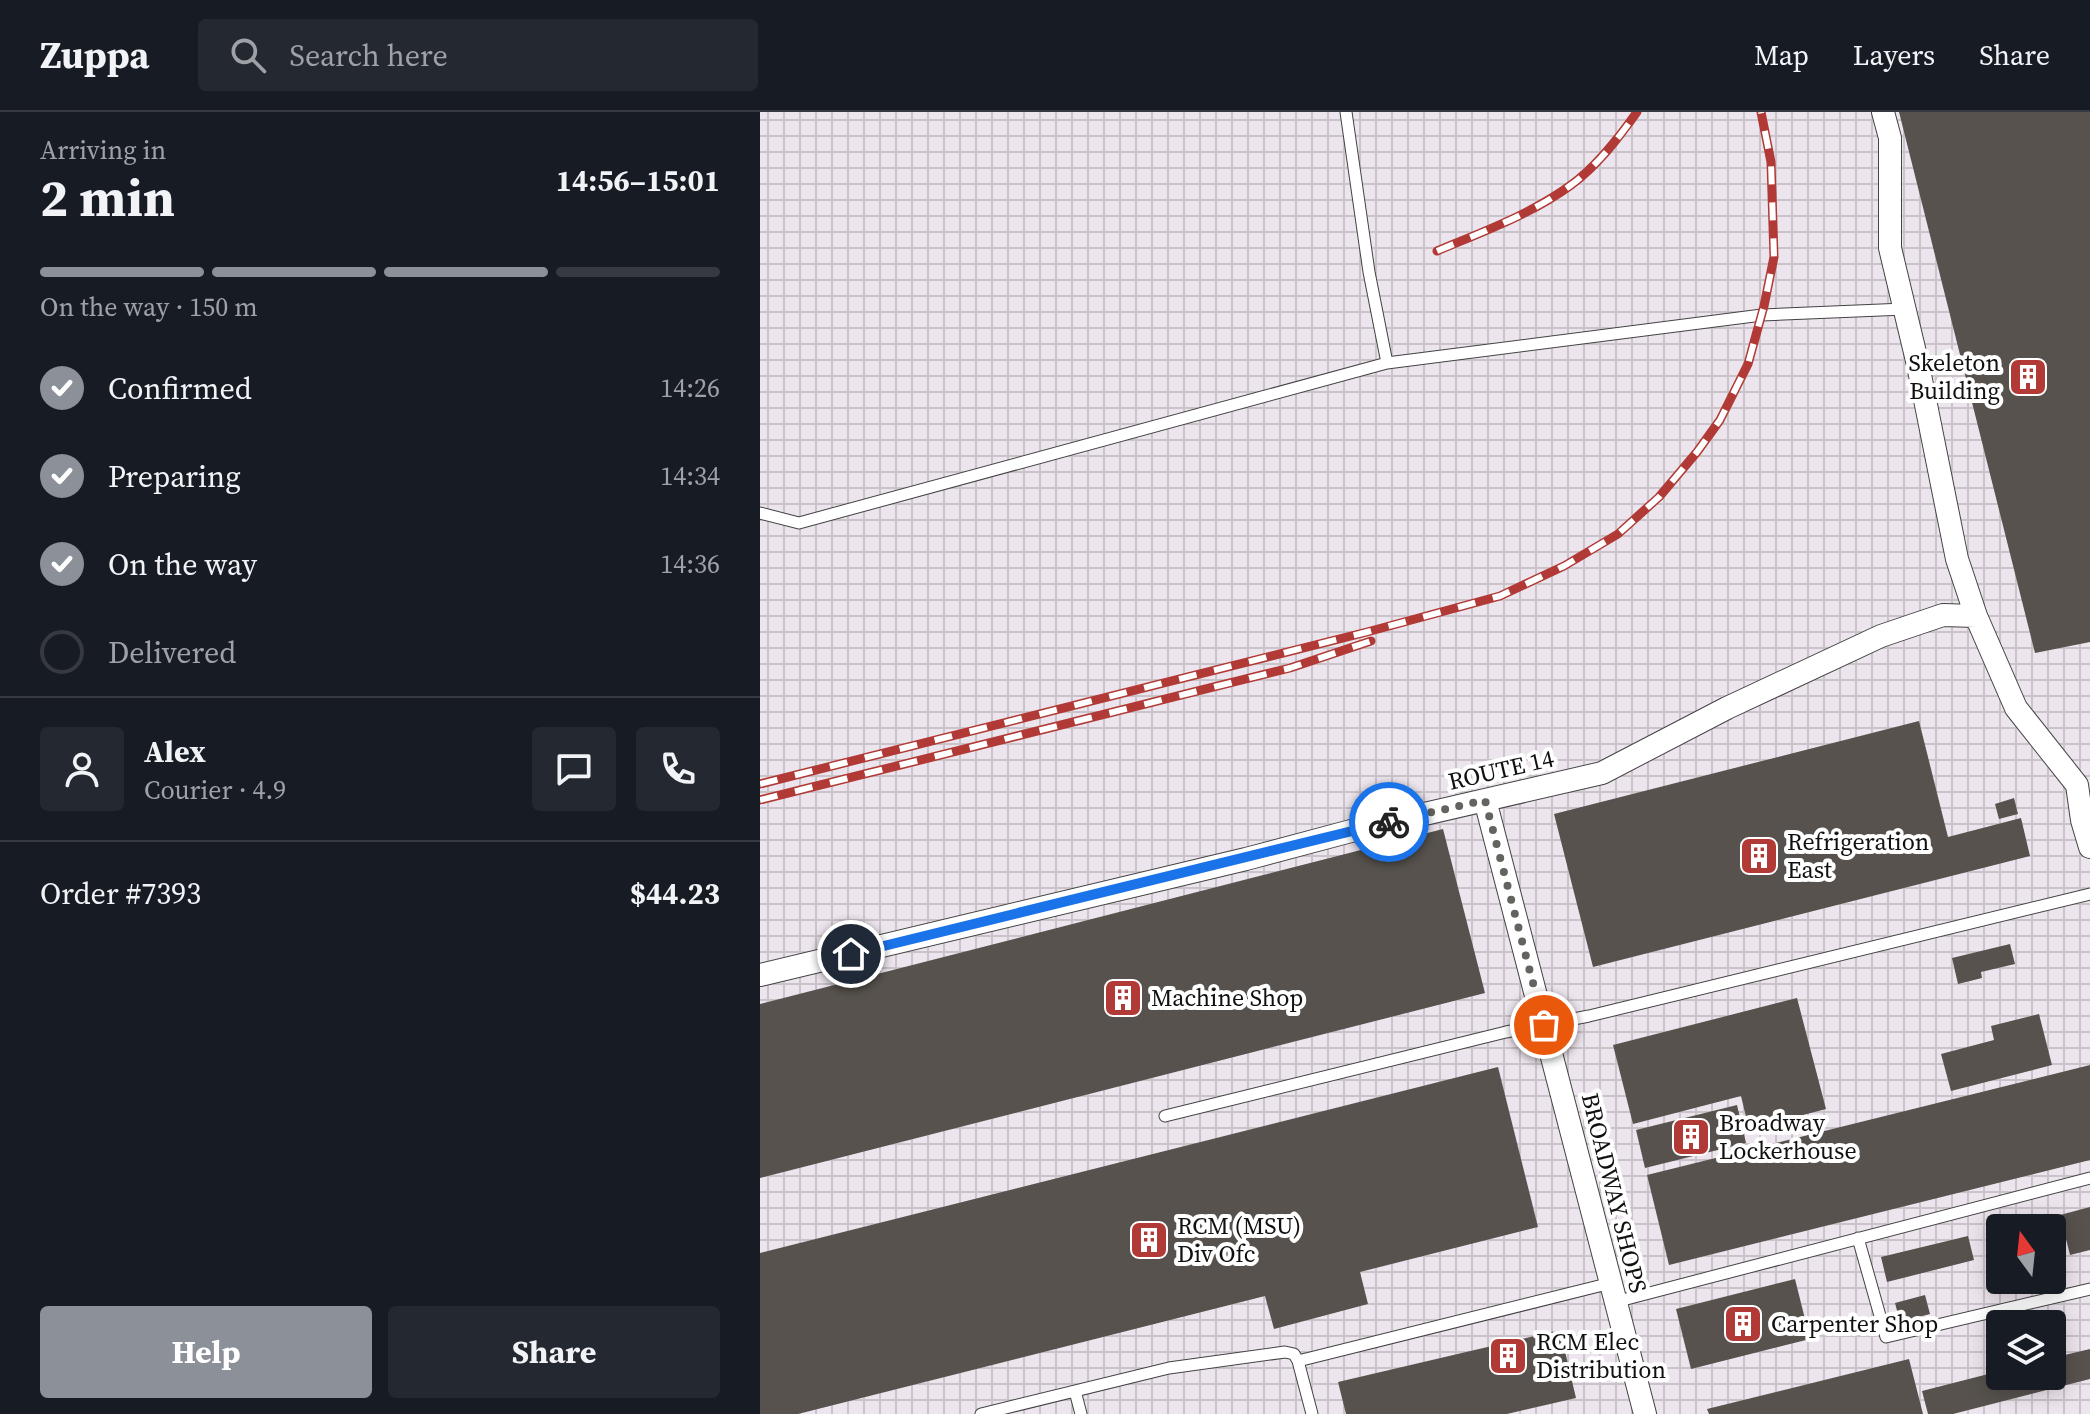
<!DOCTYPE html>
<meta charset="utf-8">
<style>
:root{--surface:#171b24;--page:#242831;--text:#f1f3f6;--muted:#9ea1a6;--line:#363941;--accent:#8c9099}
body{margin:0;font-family:"Source Serif 4",serif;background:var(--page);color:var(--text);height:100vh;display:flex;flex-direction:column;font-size:30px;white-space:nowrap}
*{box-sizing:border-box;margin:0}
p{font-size:26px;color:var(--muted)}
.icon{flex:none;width:44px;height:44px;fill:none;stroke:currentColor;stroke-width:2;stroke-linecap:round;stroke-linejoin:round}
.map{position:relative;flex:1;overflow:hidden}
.side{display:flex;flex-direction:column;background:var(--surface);width:760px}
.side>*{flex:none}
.needle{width:52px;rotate:345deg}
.buttons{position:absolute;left:1226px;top:1102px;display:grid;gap:16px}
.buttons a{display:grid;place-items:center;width:80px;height:80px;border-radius:8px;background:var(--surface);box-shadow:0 4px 20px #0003;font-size:40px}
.pin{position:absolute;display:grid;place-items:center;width:68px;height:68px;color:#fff;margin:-34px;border:4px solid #fff;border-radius:50%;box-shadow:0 2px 8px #0007}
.courier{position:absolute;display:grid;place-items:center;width:80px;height:80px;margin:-40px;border:6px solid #1a73e8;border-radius:50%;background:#fff;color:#222;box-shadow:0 2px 10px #0007}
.summary em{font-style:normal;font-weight:700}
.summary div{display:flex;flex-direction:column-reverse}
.summary{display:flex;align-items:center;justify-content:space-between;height:136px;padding:0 40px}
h1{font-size:52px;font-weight:700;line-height:60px}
.bar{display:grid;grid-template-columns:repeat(4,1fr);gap:12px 8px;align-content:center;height:96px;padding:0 40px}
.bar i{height:10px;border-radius:6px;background:var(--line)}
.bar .selected{background:var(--accent)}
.bar p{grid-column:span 4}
.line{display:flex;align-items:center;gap:20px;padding:0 40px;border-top:2px solid var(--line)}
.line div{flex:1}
.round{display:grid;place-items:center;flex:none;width:84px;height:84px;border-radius:8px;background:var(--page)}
ol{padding:0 40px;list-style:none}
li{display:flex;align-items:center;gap:24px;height:88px}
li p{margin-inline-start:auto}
li .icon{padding:8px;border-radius:50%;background:var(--accent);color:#fff;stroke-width:4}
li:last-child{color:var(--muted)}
li i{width:44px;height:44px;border:4px solid var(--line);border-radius:50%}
.button{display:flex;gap:16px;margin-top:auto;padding:16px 40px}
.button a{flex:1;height:92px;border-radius:8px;background:var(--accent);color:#fff;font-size:32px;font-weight:700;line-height:92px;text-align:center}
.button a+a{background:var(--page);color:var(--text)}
header{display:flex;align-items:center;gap:48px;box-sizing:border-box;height:112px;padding:0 40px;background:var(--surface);border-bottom:2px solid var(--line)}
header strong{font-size:38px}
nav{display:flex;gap:44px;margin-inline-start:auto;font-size:28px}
.search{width:560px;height:72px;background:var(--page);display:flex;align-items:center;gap:20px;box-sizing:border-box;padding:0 28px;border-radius:8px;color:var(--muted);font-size:30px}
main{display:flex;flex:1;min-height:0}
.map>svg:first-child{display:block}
</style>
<header>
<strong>Zuppa</strong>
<div class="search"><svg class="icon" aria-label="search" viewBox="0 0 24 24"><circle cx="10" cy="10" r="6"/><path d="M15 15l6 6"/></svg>Search here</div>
<nav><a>Map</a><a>Layers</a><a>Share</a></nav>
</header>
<main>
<section class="side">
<div class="summary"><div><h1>2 min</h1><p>Arriving in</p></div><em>14:56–15:01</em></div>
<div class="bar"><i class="selected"></i><i class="selected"></i><i class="selected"></i><i></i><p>On the way · 150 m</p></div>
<ol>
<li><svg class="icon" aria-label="check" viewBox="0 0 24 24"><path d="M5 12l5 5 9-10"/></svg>Confirmed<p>14:26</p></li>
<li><svg class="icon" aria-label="check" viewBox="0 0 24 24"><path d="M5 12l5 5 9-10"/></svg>Preparing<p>14:34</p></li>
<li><svg class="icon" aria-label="check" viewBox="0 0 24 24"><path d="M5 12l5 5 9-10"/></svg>On the way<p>14:36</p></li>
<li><i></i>Delivered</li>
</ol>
<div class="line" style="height:144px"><a class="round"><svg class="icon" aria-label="person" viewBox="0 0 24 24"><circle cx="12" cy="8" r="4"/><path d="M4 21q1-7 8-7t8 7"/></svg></a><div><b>Alex</b><p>Courier · 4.9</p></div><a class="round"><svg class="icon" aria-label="chat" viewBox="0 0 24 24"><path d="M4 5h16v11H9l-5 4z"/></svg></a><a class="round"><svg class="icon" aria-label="phone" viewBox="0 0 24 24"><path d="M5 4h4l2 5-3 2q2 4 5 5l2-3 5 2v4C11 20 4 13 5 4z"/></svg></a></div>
<div class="line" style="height:104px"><div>Order #7393</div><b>$44.23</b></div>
<div class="button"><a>Help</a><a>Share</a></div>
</section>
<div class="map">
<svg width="1330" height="1302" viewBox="0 0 1330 1302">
<defs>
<pattern id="industrial-grid" width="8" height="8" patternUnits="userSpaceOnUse" patternTransform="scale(2)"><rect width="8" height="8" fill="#ede5ed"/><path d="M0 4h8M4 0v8" fill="none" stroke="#cac3ca"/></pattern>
</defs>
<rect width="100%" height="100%" fill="#fefcf3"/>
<!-- industrial -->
<path fill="url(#industrial-grid)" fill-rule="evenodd" d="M 0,0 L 1330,0 L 1330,1302 L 0,1302 ZM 1240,1116 L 1292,1116 L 1292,1168 L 1240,1168 ZM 1240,1212 L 1292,1212 L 1292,1264 L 1240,1264 Z"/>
<!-- building -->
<path fill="#57524d" d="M 1139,0 L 1330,0 L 1330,530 L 1275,541 Z
M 1159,609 L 1188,725 L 1261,706 L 1270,744 L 833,855 L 794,702 Z
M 1254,686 L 1258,702 L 1239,707 L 1235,692 Z
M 683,717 L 725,881 L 0,1066 L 0,892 Z
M 1250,832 L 1255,852 L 1221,860 L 1222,866 L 1198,872 L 1192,846 Z
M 1037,886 L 1066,997 L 989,1017 L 981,984 L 873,1012 L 853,933 Z
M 1279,902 L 1292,953 L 1191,979 L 1181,942 L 1234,928 L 1231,914 Z
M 1330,953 L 1330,1048 L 909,1153 L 887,1063 Z
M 738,955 L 778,1115 L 600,1160 L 608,1192 L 514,1217 L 505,1184 L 38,1302 L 0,1302 L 0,1141 Z
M 977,993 L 986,1031 L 885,1056 L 876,1018 Z
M 1330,1095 L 1330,1138 L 1310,1143 L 1300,1103 Z
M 1208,1124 L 1214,1148 L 1127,1170 L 1121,1145 Z
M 1035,1167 L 1050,1227 L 931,1257 L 916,1197 Z
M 1165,1183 L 1170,1202 L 1140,1210 L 1135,1191 Z
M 800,1218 L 816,1286 L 747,1302 L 586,1302 L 578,1270 Z
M 1330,1237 L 1330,1267 L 1193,1302 L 1168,1302 L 1162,1279 L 1240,1259 L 1240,1264 L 1292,1264 L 1292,1246 Z
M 1149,1247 L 1163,1302 L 949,1302 L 947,1297 Z"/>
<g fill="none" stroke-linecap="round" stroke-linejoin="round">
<defs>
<path id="service" d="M 586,0 L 609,160 L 627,251 L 1002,203 L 1145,197
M 0,401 L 39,411 L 627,251
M 405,1004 L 746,920 L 829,904 L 1330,782
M 1098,1126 L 1126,1225 L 1330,1177
M 855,1190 L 1330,1066
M 315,1279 L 321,1302
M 221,1302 L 409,1256 L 525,1240 L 534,1242 L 538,1249
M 552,1302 L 538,1249 L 851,1171"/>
<path id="minor" d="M 1123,0 L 1130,26 L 1130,136 L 1158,253 L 1197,447 L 1216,504
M 725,688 L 885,1302
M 0,863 L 486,747 L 591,719 L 842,661 L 967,596 L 1121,524 L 1183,503 L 1216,504 L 1256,596 L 1317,673 L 1322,708 L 1330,735"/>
</defs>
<!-- service casing -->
<use href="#service" stroke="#434343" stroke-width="13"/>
<!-- minor casing -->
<use href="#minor" stroke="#434343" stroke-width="24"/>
<!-- service -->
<use href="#service" stroke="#fff" stroke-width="11"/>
<!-- minor -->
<use href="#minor" stroke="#fff" stroke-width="22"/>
<defs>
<path id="rail" d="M 677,139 C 722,120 770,103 811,73 C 837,54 858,27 877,0
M 0,672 L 607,520 L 740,484 L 804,454 L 858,422 L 899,385 L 937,340 L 960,308 L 988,252 L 1004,194 L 1014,145 L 1011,50 L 1001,0
M 0,688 L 530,556 L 611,529"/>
</defs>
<!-- rail casing -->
<use href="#rail" stroke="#b13a36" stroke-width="9"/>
<!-- rail -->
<use href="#rail" stroke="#fff" stroke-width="6" stroke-dasharray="18" stroke-linecap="butt"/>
</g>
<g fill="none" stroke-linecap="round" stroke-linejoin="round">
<!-- done -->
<path stroke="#63635f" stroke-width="8" stroke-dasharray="0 14.4" d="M 629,710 L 725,688 L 784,913"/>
<!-- route -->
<path stroke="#1a73e8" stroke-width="10" d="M 91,842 L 629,710"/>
</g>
<!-- icons -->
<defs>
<symbol id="building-square" viewBox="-11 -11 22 22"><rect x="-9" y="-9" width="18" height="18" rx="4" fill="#b13a36" stroke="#fff"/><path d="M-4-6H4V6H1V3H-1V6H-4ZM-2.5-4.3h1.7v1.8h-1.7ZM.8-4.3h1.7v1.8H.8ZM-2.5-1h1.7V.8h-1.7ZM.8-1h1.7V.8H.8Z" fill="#fff"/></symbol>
</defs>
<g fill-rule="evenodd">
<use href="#building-square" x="1246" y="243" width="44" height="44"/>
<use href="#building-square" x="977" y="722" width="44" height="44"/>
<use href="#building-square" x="341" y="864" width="44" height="44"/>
<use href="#building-square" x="909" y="1003" width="44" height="44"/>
<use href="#building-square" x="367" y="1106" width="44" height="44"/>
<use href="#building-square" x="961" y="1190" width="44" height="44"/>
<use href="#building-square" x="726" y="1222" width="44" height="44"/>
</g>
<g text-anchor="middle" stroke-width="8" stroke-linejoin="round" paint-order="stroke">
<!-- poi labels -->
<g font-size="24" fill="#101010" stroke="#fff" text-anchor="start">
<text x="1240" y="259" text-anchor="end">Skeleton<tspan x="1240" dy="28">Building</tspan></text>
<text x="1027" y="738">Refrigeration<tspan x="1027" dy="28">East</tspan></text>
<text x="391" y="894">Machine Shop</text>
<text x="959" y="1019">Broadway<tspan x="959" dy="28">Lockerhouse</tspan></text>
<text x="417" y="1122">RCM (MSU)<tspan x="417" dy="28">Div Ofc</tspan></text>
<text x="1011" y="1220">Carpenter Shop</text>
<text x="776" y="1238">RCM Elec<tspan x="776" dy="28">Distribution</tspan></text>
</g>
<!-- street labels -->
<g font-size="24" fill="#101010" stroke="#fff">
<text transform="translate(741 658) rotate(-13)" y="8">ROUTE 14</text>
<text transform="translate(854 1081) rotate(76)" y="8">BROADWAY SHOPS</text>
</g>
</g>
</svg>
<div class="buttons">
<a><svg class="needle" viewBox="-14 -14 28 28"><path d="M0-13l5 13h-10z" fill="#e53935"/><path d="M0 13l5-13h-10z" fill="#9ea1a6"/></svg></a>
<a><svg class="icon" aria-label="layers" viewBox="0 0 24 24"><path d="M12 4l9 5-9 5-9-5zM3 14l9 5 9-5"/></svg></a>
</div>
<div class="pin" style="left:784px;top:913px;background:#ea580c"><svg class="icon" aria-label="bag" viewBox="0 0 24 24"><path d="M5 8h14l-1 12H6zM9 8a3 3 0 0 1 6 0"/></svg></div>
<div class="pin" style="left:91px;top:842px;background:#1f2937"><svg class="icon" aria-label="home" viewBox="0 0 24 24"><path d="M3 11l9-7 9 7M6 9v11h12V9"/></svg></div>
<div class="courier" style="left:629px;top:710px"><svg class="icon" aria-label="bike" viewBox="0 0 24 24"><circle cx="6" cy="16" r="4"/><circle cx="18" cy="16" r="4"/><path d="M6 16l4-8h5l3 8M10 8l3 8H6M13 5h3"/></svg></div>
</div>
</main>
